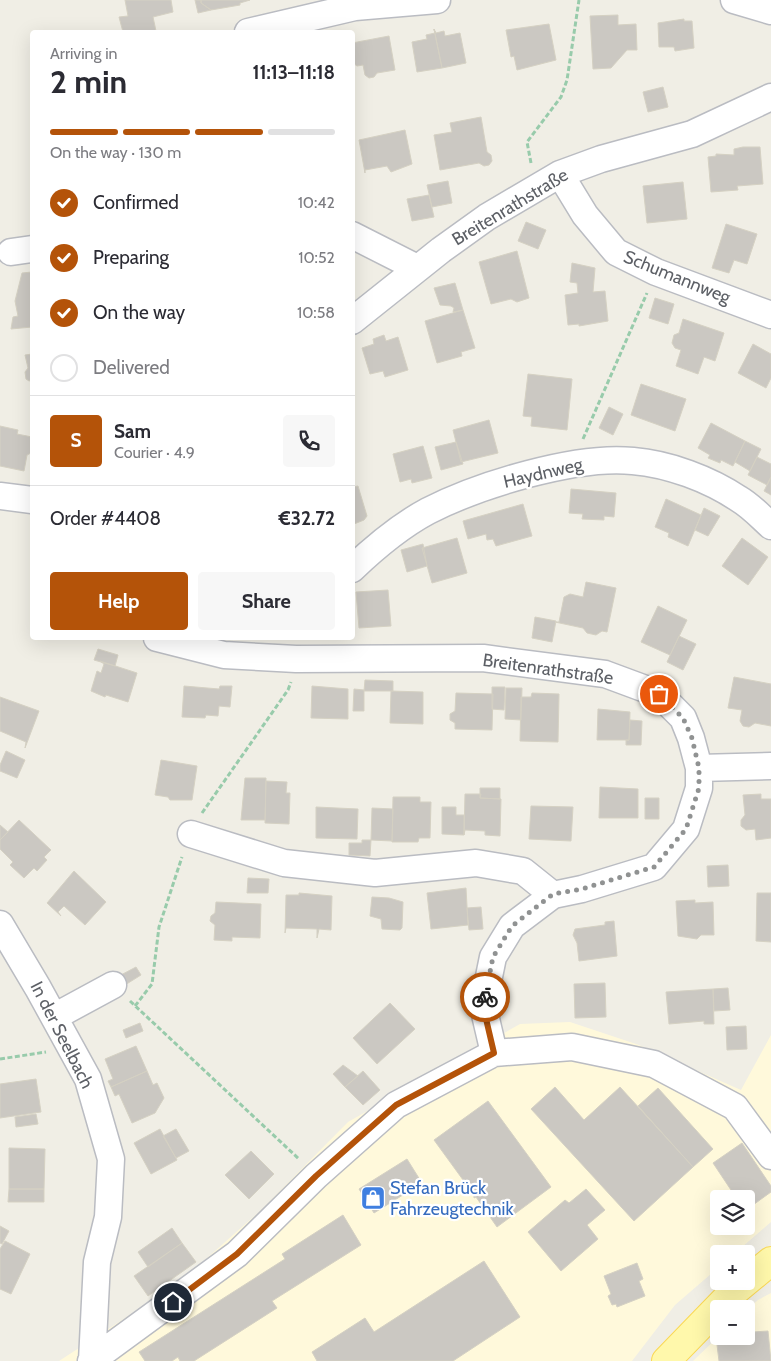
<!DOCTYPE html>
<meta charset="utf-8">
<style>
:root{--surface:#fff;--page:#f7f7f7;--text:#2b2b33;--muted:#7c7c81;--line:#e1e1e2;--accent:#b45309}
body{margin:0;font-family:Cabin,sans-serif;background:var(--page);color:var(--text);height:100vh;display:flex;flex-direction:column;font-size:19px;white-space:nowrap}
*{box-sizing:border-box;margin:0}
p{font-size:16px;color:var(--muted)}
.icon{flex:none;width:28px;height:28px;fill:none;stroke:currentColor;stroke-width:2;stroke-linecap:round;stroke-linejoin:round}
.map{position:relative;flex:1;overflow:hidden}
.sheet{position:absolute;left:30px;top:30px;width:325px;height:610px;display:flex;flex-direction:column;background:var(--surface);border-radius:5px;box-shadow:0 5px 20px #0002}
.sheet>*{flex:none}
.controls{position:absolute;left:710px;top:1190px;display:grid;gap:10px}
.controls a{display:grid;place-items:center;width:45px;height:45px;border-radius:5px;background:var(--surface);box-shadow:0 5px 20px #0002;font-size:25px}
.pin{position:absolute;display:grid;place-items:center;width:42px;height:42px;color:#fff;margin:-21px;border:2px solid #fff;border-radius:50%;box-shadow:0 1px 5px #0007}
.courier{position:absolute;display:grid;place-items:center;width:50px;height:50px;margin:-25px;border:4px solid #b45309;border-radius:50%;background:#fff;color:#222;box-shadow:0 1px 6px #0007}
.overview em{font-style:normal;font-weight:800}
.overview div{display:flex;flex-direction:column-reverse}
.overview{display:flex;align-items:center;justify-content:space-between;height:85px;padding:0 20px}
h1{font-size:32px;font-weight:800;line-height:38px}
.bar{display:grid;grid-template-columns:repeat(4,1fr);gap:8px 5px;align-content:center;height:60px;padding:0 20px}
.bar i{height:6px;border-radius:4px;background:var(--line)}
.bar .on{background:var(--accent)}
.bar p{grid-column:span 4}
.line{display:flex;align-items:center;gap:12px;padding:0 20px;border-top:1px solid var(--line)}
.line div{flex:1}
.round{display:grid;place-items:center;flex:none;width:52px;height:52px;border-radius:5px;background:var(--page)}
ol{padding:0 20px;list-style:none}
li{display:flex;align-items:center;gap:15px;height:55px}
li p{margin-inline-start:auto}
li .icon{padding:5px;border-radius:50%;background:var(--accent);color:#fff;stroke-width:4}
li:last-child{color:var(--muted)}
li i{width:28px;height:28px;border:2px solid var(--line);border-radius:50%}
.primary-button{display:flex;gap:10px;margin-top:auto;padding:10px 20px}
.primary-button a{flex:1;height:58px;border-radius:5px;background:var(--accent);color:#fff;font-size:20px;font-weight:800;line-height:58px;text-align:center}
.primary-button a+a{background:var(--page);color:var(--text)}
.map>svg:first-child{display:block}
</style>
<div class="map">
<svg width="771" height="1361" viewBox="0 0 771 1361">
<rect width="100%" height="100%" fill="#f0eee5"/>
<!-- commercial -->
<path fill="#fff9db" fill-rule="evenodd" d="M 570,1022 L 639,1045 L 741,1090 L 771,1035 L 771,1222 L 734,1254 L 719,1254 L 719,1267 L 675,1305 L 632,1361 L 59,1361 L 179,1283 L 261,1210 L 348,1122 L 520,1024 ZM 719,1199 L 746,1199 L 746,1226 L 719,1226 Z
M 771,1293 L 771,1361 L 693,1361 L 719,1336 L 746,1336 L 746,1311 L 758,1300 Z"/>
<!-- building -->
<path fill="#cbc8c2" stroke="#d5d1c3" d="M 125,0 L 171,0 L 173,12 L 153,17 L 156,31 L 123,32 L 119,17 L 128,16 Z
M 195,0 L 201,0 L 201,3 L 211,10 L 198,13 Z
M 201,0 L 250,0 L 240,3 L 240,5 L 211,10 L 201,3 Z
M 618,15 L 618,25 L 636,24 L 637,50 L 627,50 L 611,68 L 593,69 L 590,16 Z
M 684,19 L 684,21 L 692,21 L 694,48 L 675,51 L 674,47 L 659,47 L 658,23 Z
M 549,24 L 556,60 L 517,70 L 514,56 L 511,57 L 506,30 Z
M 434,29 L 436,33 L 444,31 L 445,36 L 460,33 L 466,63 L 442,68 Z
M 434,29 L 442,68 L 417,72 L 412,42 L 427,39 L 426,35 L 435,33 Z
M 389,36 L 395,70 L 377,73 L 374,77 L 369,78 L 365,75 L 363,65 L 357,66 L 353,63 L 352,43 Z
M 663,87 L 668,107 L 648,112 L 643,92 Z
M 481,117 L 487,152 L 491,155 L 492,161 L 489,165 L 484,166 L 479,163 L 440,170 L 434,135 L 452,132 L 450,123 Z
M 405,130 L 412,164 L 391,172 L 387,166 L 365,170 L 365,173 L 359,140 Z
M 743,147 L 760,147 L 763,184 L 737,186 L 738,190 L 711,192 L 708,157 L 716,156 L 716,154 L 734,155 L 734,149 Z
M 448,181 L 452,203 L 432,207 L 427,185 Z
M 683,182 L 687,219 L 647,223 L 643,186 Z
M 429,195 L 434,217 L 412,221 L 407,199 Z
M 526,222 L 546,230 L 538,249 L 518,241 Z
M 726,224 L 757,234 L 747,264 L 734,260 L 729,273 L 712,268 Z
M 517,251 L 529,298 L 517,302 L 511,299 L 491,304 L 479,262 Z
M 572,263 L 595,268 L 593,292 L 605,291 L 608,321 L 579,326 L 579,324 L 568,325 L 565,295 L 578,293 L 577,283 L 570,282 Z
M 32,272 L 32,327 L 11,329 L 13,317 L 18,316 L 15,301 L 22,273 Z
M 455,283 L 463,310 L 453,312 L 454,308 L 451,306 L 440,305 L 434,288 Z
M 655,298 L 674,304 L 668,324 L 649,318 Z
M 463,310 L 475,348 L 461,352 L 462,356 L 437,363 L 425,321 Z
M 683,319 L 724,333 L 715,361 L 704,357 L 698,374 L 676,366 L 681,350 L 675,348 L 672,343 L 674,335 L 679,333 Z
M 384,335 L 386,341 L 398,337 L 408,370 L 385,377 L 383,371 L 370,374 L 362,348 L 374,344 L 373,339 Z
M 753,344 L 771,354 L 771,378 L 766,388 L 738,373 Z
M 32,354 L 32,380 L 29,381 L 26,379 L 25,372 L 28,368 L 25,355 Z
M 528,374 L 572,379 L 567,430 L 531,426 L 532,417 L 523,416 Z
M 641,384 L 686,399 L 675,431 L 631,415 Z
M 609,407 L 623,414 L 613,435 L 599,428 Z
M 489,420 L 498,453 L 461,462 L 453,430 Z
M 711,423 L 745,441 L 733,466 L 721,460 L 720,463 L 708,458 L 710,455 L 698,448 Z
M 0,426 L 18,430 L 17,434 L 32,437 L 31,453 L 27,455 L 24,471 L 0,466 Z
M 745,441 L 761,449 L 750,471 L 735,462 Z
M 456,442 L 463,464 L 441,470 L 435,447 Z
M 423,446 L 432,478 L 412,483 L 411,479 L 400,482 L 393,454 Z
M 757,457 L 771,464 L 771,477 L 767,485 L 748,475 Z
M 771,477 L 771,495 L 764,491 Z
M 358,486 L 367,516 L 364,520 L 354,524 L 352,487 Z
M 571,489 L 616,493 L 614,517 L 604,516 L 604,520 L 582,519 L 583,514 L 569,513 Z
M 666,499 L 701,515 L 688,546 L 668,537 L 669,533 L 655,527 Z
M 523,504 L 532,536 L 496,546 L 493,539 L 487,540 L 486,534 L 468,539 L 463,521 Z
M 704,508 L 720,516 L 708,536 L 695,530 Z
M 457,538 L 467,573 L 432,583 L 422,548 Z
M 742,538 L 768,557 L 748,585 L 722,566 Z
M 423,544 L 427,566 L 407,572 L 401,550 Z
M 586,582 L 616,588 L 607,632 L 602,631 L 596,635 L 587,633 L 583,628 L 555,622 L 559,622 L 564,597 L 570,594 L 583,597 Z
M 388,590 L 391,626 L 359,628 L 356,592 Z
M 658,606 L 687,620 L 670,655 L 641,642 Z
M 535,617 L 556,621 L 552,642 L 532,638 Z
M 679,636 L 696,644 L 683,670 L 667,662 Z
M 98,649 L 118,655 L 115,666 L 94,660 Z
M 100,661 L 137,673 L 128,702 L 106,695 L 105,697 L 91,691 L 97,671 L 101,673 L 104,664 Z
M 734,677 L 771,684 L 771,726 L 755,723 L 749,727 L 743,726 L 740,721 L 742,710 L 728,708 Z
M 365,680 L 393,681 L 393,691 L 364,691 Z
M 184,686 L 219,689 L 220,686 L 232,686 L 230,707 L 219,706 L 218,716 L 206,715 L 205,718 L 182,717 Z
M 312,686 L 348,689 L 348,719 L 311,718 Z
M 492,687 L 505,687 L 504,710 L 492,709 Z
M 506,688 L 522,688 L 521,720 L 505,719 Z
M 354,689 L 364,690 L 364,711 L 353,711 Z
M 391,691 L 423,692 L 423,724 L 390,723 Z
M 456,693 L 493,694 L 492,730 L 455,729 L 455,723 L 450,720 L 450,714 L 455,711 Z
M 532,693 L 559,694 L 558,742 L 520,741 L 521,697 L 531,697 Z
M 0,697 L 39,711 L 25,748 L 26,742 L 0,731 Z
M 598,709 L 630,712 L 629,740 L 597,740 Z
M 630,720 L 642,721 L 641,745 L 626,745 L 626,740 L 629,740 Z
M 6,751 L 25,760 L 17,778 L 0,771 L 0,765 Z
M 161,760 L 197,766 L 192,800 L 170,800 L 168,797 L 155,795 Z
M 245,778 L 266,778 L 265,820 L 241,820 Z
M 266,781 L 287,782 L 286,793 L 290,793 L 289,824 L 265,823 Z
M 600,787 L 638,789 L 638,818 L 599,818 Z
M 480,788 L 500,788 L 500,799 L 480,798 Z
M 465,794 L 481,794 L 480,798 L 501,799 L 500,836 L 485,835 L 485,831 L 465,830 L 464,835 Z
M 761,794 L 761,799 L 771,799 L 771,838 L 756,840 L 755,829 L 746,830 L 741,826 L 741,820 L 745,815 L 743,795 Z
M 393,797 L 420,797 L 420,802 L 431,802 L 430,838 L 419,838 L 418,842 L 392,842 Z
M 645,798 L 659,798 L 659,819 L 645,819 Z
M 531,806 L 573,807 L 571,841 L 529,839 Z
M 316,807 L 358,809 L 357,839 L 316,838 Z
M 442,807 L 456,807 L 456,815 L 464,815 L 464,835 L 442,834 Z
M 372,808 L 393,809 L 392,841 L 371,840 Z
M 19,820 L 51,850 L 44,857 L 47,860 L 37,871 L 34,868 L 24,878 L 10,865 L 13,862 L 0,849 L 0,840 Z
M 0,825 L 8,832 L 0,840 Z
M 362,840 L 371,840 L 370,856 L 349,855 L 349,843 L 362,843 Z
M 728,865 L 729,886 L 708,887 L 707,866 Z
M 74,871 L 106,902 L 85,925 L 64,906 L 58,912 L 61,916 L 47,903 Z
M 248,878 L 269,879 L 268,893 L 247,893 Z
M 466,888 L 468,925 L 431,929 L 427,893 Z
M 299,893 L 332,896 L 331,930 L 319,929 L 317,938 L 317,929 L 286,928 L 285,933 L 286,895 L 299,895 Z
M 757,893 L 771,893 L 771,942 L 756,941 Z
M 372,897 L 389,898 L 403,902 L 402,928 L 400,930 L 382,929 L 381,919 L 370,916 Z
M 695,900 L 695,903 L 713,902 L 714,935 L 701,935 L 697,939 L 678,936 L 676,901 Z
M 216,902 L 261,904 L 260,938 L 232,937 L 232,941 L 214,940 L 215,925 L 210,921 L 211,916 L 215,913 Z
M 481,907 L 483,929 L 469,930 L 467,908 Z
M 614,921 L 617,956 L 579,961 L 577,943 L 573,935 L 575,929 L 605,925 L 605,922 Z
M 136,967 L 141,975 L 125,985 L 119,976 Z
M 605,983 L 606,1017 L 575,1018 L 574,984 Z
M 728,988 L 730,1010 L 714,1011 L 713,989 Z
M 713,989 L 714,1024 L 704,1024 L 704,1021 L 669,1024 L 666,992 Z
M 390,1003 L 415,1029 L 377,1064 L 353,1038 Z
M 140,1023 L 143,1031 L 126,1038 L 123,1030 Z
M 746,1026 L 747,1049 L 727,1050 L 726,1027 Z
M 136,1046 L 147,1071 L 111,1087 L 108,1081 L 113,1079 L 105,1059 Z
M 343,1065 L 358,1076 L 345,1087 L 333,1074 Z
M 147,1071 L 153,1085 L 157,1083 L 164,1098 L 155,1113 L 132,1123 L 119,1094 L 115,1096 L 111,1087 Z
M 363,1071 L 380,1090 L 363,1105 L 345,1087 Z
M 36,1079 L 41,1112 L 0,1118 L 0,1084 Z
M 555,1087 L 584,1120 L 620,1087 L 693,1167 L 634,1221 L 531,1109 Z
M 658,1088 L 713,1149 L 693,1167 L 638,1106 Z
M 488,1101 L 551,1187 L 497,1227 L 476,1197 L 474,1198 L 474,1195 L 434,1140 Z
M 36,1114 L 38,1124 L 16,1127 L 15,1117 Z
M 160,1129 L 177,1160 L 151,1174 L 134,1143 Z
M 176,1129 L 189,1151 L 176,1158 L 163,1136 Z
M 742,1143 L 771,1186 L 771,1192 L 746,1210 L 746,1199 L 737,1199 L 713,1163 Z
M 9,1148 L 45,1149 L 44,1189 L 9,1189 Z
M 251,1151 L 274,1174 L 249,1199 L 225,1175 Z
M 407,1159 L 422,1183 L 374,1213 L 359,1189 Z
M 9,1189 L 44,1189 L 44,1202 L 8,1202 Z
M 586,1189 L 605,1210 L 587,1225 L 598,1239 L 561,1271 L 528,1232 L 565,1200 L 569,1203 Z
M 343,1215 L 361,1245 L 272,1301 L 277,1308 L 194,1361 L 180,1361 L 178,1357 L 172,1361 L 145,1361 L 139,1352 L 285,1259 L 282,1254 Z
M 0,1226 L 9,1231 L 2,1244 L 0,1243 Z
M 172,1228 L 182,1243 L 148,1267 L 138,1252 Z
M 5,1241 L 30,1254 L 11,1294 L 0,1289 L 0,1249 Z
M 182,1243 L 196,1262 L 148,1296 L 134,1276 Z
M 484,1261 L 520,1317 L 453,1361 L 317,1361 L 312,1352 L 365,1318 L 374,1332 Z
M 637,1263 L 643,1279 L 639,1281 L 645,1296 L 617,1307 L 616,1304 L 612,1305 L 608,1296 L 611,1294 L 604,1276 Z
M 752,1324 L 753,1332 L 768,1331 L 771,1361 L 719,1361 L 716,1337 L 746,1336 L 746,1325 Z"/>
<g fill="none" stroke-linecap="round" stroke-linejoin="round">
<defs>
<path id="minor" d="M 734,0 L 771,11
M 248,32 L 355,7 L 437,0
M 560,174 L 585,215 L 616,252 L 656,272 L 771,315
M 352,235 L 417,268
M 11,252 L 32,249
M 352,321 L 441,250 L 487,217 L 560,174 L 601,159 L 692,134 L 771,97
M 0,496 L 32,500
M 352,569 C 375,547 400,526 428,511 C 479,485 576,455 633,461 C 669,464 709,479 739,499 C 751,506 761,517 771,526
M 157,638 L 224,655 L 296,659 L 483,658 L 605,674 L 659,694 L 683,718 L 691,738 L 699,768 L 699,788 L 686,829 L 654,867 L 582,889 L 553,895 L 512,926 L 493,957 L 483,1006 L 494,1053
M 699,768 L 771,766
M 191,834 L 284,863 L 375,873 L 476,863 L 523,871 L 553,895
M 0,924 L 38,988 L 88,1079 L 111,1159 L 108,1217 L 97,1262 L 92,1361
M 54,1017 L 113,985
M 91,1361 L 237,1254 L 316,1176 L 396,1105 L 494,1053 L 572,1047 L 654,1064 L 735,1107 L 771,1156"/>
<path id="major" d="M 666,1361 L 730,1295 L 771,1261"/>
</defs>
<!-- minor casing -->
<use href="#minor" stroke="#babcc2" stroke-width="29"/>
<!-- major casing -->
<use href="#major" stroke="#fad854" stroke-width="30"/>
<!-- path -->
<path stroke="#98cbab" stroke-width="3" stroke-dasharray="5 2.5" stroke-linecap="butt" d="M 531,163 L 527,142 L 561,97 L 567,80 L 579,0
M 583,439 L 647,293
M 202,813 L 288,690 L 291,682
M 130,1001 L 299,1159
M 135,1006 L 152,984 L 159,927 L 182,857
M 0,1059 L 46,1052"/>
<!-- minor -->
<use href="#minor" stroke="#fff" stroke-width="26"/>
<!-- major -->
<use href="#major" stroke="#fff8ab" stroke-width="28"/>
</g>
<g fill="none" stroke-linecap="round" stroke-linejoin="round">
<!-- done -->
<path stroke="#909292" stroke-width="5" stroke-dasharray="0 9" d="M 485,997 L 493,957 L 512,926 L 553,894 L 582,889 L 654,867 L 686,829 L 699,788 L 699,768 L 692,738 L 683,718 L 659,694"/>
<!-- route -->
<path stroke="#b45309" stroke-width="6" d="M 173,1302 L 237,1254 L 316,1176 L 396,1105 L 494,1053 L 483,1006 L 485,997"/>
</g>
<!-- icons -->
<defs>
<symbol id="shop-square" viewBox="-11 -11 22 22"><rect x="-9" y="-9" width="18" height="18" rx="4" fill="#3f7fe0" stroke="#fff"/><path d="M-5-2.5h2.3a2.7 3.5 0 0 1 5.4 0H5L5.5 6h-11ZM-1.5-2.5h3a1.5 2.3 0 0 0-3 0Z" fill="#fff"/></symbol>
</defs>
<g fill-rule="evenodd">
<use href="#shop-square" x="359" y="1184" width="28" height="28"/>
</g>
<g text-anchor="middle" stroke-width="4.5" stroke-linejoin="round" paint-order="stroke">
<!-- street labels -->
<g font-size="18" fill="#5d6066" stroke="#fff">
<text transform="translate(510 207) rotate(-31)" y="6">Breitenrathstraße</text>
<text transform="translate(677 277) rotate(22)" y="6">Schumannweg</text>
<text transform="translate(543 473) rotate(-13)" y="6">Haydnweg</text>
<text transform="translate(548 669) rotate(8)" y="6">Breitenrathstraße</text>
<text transform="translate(62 1035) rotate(63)" y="6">In der Seelbach</text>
</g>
<!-- shop labels -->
<g font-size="18" fill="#366cbe" stroke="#fff" text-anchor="start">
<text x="390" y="1194">Stefan Brück<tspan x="390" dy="21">Fahrzeugtechnik</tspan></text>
</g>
</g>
</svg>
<div class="controls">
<a><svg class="icon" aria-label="layers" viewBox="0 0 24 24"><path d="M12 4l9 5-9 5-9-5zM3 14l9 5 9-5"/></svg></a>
<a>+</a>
<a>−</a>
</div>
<div class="pin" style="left:659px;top:694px;background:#ea580c"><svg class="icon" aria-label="bag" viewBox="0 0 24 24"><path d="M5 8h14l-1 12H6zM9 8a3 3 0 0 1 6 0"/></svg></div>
<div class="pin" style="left:173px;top:1302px;background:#1f2937"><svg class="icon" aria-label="home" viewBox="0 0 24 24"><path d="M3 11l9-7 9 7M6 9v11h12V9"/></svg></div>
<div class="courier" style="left:485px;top:997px"><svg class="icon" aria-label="bike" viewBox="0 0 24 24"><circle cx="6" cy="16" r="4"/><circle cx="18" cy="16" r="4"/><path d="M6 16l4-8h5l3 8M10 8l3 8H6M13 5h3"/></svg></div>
<section class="sheet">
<div class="overview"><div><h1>2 min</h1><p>Arriving in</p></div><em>11:13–11:18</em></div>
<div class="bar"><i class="on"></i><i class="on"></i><i class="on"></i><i></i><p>On the way · 130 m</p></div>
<ol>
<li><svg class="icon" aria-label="check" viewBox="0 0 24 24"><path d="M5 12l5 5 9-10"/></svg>Confirmed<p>10:42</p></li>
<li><svg class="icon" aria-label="check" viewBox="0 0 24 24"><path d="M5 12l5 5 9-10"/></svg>Preparing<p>10:52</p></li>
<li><svg class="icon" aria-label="check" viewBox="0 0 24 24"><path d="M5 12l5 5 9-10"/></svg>On the way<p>10:58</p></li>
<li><i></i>Delivered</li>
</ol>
<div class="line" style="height:90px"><b class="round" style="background:var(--accent);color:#fff">S</b><div><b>Sam</b><p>Courier · 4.9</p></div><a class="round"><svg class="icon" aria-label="phone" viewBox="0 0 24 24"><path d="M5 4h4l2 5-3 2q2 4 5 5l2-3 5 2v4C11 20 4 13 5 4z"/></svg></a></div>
<div class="line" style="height:65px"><div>Order #4408</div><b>€32.72</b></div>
<div class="primary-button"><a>Help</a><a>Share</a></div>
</section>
</div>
